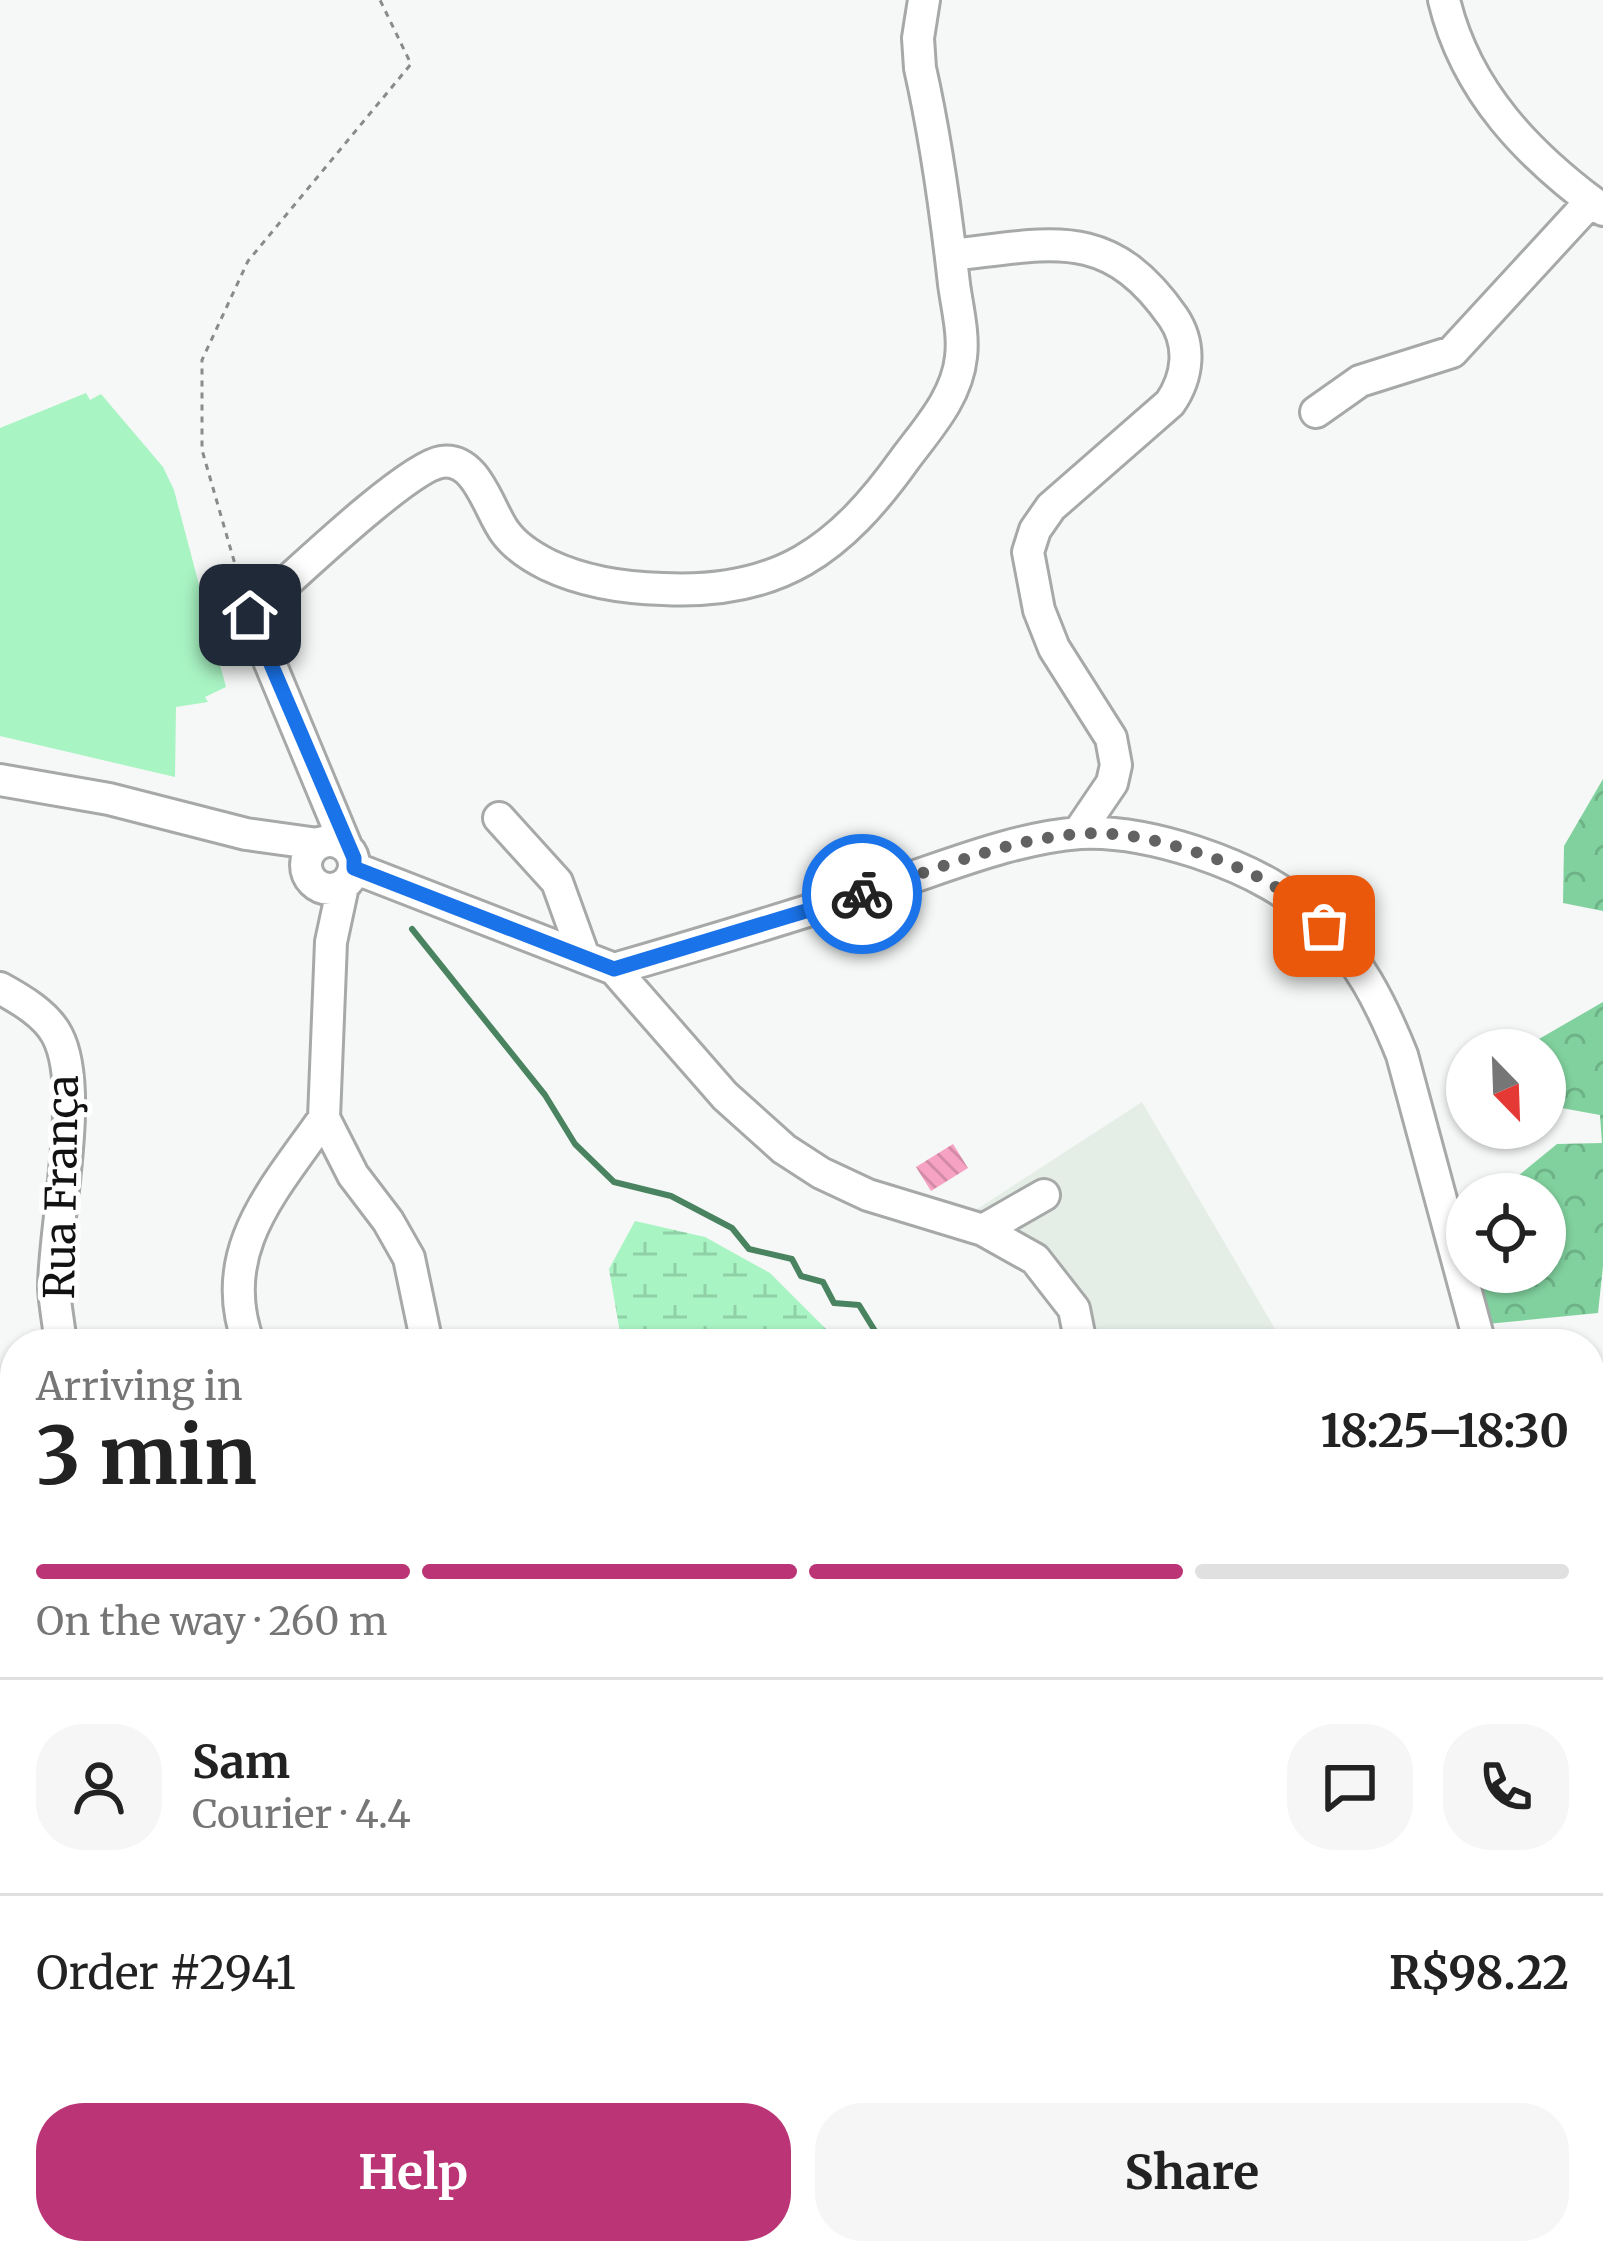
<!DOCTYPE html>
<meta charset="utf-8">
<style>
:root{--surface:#fff;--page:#f6f6f6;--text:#222;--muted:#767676;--line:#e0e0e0;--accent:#bb3576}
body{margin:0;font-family:Merriweather,serif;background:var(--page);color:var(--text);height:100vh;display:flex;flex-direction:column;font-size:45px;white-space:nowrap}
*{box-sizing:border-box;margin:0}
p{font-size:39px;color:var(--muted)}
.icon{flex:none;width:66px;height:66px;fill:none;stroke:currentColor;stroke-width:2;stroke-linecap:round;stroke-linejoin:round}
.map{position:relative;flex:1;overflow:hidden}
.side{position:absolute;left:0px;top:1329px;width:1605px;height:936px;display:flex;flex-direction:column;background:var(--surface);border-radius:48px 48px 0 0;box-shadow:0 3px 9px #0004}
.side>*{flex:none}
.needle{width:78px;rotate:157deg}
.buttons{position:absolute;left:1446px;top:1029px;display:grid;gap:24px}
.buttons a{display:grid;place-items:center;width:120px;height:120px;border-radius:50%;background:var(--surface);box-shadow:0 3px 9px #0004;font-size:60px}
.pin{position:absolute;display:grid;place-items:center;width:102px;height:102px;color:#fff;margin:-51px;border-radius:24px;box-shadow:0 6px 18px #0006}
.courier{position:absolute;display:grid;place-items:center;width:120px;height:120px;margin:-60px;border:9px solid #1a73e8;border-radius:50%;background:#fff;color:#222;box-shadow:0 3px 15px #0007}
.head em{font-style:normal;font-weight:700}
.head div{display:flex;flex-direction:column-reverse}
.head{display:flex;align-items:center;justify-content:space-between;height:204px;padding:0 36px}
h1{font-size:78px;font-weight:700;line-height:90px}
.bar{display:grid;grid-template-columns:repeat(4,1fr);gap:18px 12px;align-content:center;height:144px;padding:0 36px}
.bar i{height:15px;border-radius:9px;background:var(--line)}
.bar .active{background:var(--accent)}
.bar p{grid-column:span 4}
.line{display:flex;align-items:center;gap:30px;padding:0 36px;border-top:3px solid var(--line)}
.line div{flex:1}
.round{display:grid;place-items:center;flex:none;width:126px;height:126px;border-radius:48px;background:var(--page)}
.primary-button{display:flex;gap:24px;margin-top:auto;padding:24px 36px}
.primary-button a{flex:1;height:138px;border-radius:48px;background:var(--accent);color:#fff;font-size:48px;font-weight:700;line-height:138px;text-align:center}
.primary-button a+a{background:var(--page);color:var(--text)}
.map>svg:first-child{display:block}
</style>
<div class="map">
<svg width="1603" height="2265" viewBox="0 0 1603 2265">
<defs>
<pattern id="forest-crowns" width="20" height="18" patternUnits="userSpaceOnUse" patternTransform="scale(3)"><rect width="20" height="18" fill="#81d19e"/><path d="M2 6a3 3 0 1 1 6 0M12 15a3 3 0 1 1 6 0" fill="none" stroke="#6eb287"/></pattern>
<pattern id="wetland-marsh" width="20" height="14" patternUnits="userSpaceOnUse" patternTransform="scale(3)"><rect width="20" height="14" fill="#a9f4c3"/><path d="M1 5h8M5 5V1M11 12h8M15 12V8" fill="none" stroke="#90d0a6"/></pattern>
<pattern id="building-back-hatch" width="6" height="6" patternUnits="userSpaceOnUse" patternTransform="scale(3)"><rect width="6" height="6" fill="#f6a2c2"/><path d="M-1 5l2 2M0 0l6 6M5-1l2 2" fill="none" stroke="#d28aa6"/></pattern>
</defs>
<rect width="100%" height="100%" fill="#f5f8f6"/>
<!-- built -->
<path fill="#e4eee7" d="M 1142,1102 L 1281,1339 L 1272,1344 L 1095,1344 L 1090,1320 L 1064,1270 L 1018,1233 L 968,1215 Z"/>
<!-- forest -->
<path fill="url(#forest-crowns)" d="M 1603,779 L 1603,911 L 1563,903 L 1564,846 Z
M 1603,1002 L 1603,1266 L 1598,1313 L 1487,1324 L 1478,1272 L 1545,1272 L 1545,1194 L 1496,1194 L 1557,1144 L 1602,1143 L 1600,1115 L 1545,1105 L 1545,1050 L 1533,1050 L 1532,1043 Z
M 1603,2000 L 1603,2265 L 1376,2265 L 1383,2250 L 1590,2250 L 1590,2007 Z"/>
<!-- wetland -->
<path fill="url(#wetland-marsh)" d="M 635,1221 L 705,1237 L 770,1273 L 841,1344 L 622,1344 L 609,1269 Z
M 649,2250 L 727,2260 L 789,2250 L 1258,2250 L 1257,2265 L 613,2265 Z"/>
<!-- park -->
<path fill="#a9f4c3" d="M 86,393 L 90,400 L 101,394 L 163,467 L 174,490 L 226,687 L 205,697 L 208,702 L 176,707 L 175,777 L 0,736 L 0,428 Z"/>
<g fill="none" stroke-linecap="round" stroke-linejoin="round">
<!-- stream -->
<path stroke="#4a835f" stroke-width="6" d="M 412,929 L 545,1095 L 575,1144 L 614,1182 L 671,1196 L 732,1228 L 749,1249 L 792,1259 L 801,1276 L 823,1282 L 834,1303 L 859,1305 L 883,1344
M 1229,2265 L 1232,2250"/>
</g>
<!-- building -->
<path fill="url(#building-back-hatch)" d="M 953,1144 L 968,1168 L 931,1191 L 916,1167 Z"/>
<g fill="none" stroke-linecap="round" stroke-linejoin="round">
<defs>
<path id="minor" d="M 1444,0 C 1466,92 1529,156 1603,210
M 951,255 C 1051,244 1108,224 1173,317 C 1192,345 1188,377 1170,403 L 1051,507 L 1035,530 L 1028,552 L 1039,610 L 1054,648 L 1111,738 L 1116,765 L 1112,783 L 1078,833
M 1316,412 L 1360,381 L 1452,352 L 1591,201
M 0,780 L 109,799 L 246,834 L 318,844
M 499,818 L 557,882 L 583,954
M306 865a24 24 0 1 1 48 0a24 24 0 1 1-48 0Z
M 346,846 L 250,615 C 285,585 405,468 441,462 C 477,456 489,511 505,532 C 515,546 532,557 548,565 C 584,582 623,588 663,589 C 779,595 840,550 905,459 C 928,428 957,397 961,357 C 964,334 957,307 954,284 C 946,212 936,139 920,68 L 918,38 L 924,0
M 354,868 L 614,969 L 725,1096 L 784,1149 L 821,1173 L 868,1195 L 983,1230 L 1035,1259 L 1074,1309 L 1081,1344
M 343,886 L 331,942 L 324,1118 L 353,1175 L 388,1221 L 409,1258 L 427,1344
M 614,969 C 705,943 796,915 886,886 C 948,866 1014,838 1080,833 C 1119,831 1159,840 1196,852 C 1310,890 1358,945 1402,1055 L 1480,1344
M 0,988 C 20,999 46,1014 57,1035 C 86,1089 54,1224 54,1288 C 55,1306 59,1326 61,1344
M 983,1230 L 1044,1195
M 249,1344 C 214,1252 274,1190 324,1118
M 1590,1416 L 1603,1412
M 1590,1481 L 1603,1522
M 0,1597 L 15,1602
M 1590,1683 L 1603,1686
M 0,1793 L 15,1798
M 1590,1964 L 1603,1959
M 0,2009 L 15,2014
M 0,2149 L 15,2124
M 1343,2265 L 1346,2250"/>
</defs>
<!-- minor casing -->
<use href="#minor" stroke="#a6a9a7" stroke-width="36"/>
<!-- path -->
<path stroke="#898b8a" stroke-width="3" stroke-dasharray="6 6" stroke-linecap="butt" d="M 241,585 L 202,450 L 202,360 L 248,261 L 411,64 L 380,0"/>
<!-- minor -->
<use href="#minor" stroke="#fff" stroke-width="30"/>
</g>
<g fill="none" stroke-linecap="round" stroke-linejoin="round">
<!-- done -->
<path stroke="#616261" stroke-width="12" stroke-dasharray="0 21.6" d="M 862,894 C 932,871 1004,840 1078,834 C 1121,830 1164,842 1205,855 C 1252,871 1289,890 1324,926"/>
<!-- route -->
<path stroke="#1a73e8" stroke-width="15" d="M 250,615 L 354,858 L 354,868 L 614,969 L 862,894"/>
</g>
<g text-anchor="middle" stroke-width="10" stroke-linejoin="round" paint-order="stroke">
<!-- street labels -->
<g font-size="42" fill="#111211" stroke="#fff">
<text transform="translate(61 1187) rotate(-89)" y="15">Rua França</text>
</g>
</g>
</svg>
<div class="buttons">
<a><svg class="needle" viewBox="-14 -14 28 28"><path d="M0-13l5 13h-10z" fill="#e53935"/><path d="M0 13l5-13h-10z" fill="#767676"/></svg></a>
<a><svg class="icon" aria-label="locate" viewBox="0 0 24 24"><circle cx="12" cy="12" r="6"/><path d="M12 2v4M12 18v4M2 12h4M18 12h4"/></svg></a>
</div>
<div class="pin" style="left:1324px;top:926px;background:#ea580c"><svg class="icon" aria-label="bag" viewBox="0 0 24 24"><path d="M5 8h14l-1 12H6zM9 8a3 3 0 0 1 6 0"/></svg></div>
<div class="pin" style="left:250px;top:615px;background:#1f2937"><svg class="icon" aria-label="home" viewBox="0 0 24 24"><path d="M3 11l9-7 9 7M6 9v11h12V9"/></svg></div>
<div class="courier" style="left:862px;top:894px"><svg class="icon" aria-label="bike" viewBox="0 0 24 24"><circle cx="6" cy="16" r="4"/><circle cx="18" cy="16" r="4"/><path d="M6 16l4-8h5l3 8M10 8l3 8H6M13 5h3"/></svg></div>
<section class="side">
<div class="head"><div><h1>3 min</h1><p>Arriving in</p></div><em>18:25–18:30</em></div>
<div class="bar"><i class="active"></i><i class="active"></i><i class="active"></i><i></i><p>On the way · 260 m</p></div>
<div class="line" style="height:216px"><a class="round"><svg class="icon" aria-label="person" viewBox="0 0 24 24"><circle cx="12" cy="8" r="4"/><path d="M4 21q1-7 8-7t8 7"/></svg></a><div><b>Sam</b><p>Courier · 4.4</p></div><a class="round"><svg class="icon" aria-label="chat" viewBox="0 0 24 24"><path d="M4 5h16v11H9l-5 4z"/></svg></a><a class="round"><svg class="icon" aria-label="phone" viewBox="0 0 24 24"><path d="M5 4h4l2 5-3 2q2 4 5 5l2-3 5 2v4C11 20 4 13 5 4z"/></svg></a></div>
<div class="line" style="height:156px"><div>Order #2941</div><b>R$98.22</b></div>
<div class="primary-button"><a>Help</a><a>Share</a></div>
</section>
</div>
